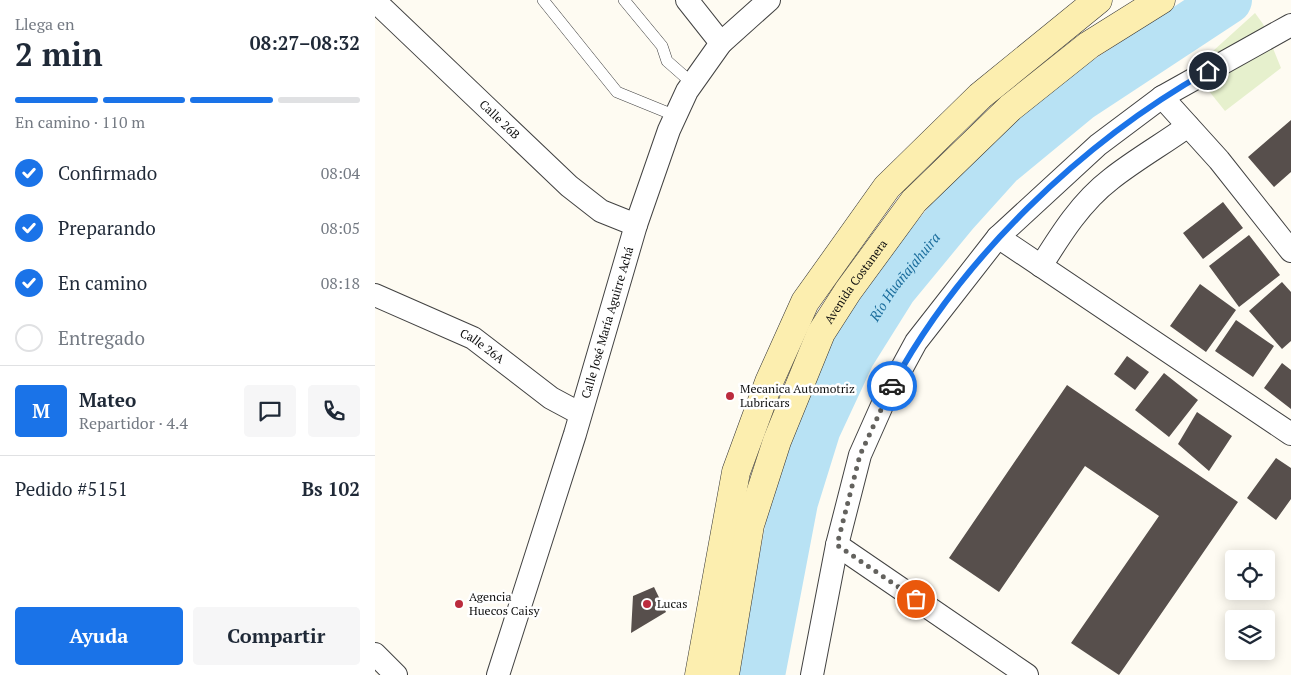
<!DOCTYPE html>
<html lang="es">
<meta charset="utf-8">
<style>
:root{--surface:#fff;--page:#f6f6f7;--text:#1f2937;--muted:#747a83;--line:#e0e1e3;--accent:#1a73e8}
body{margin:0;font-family:"PT Serif",serif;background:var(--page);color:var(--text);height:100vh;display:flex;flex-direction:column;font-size:19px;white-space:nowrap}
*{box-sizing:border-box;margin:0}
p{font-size:16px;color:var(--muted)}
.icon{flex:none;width:28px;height:28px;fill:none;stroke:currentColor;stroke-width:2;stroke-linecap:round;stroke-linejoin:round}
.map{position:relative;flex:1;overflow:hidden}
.drawer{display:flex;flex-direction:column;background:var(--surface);width:375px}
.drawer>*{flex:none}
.buttons{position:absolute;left:850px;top:550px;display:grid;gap:10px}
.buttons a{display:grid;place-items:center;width:50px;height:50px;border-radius:5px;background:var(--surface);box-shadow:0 2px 12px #0003;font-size:25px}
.pin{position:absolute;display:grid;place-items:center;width:42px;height:42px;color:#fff;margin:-21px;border:2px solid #fff;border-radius:50%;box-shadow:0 1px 5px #0007}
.courier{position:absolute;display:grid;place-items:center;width:50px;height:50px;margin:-25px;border:4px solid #1a73e8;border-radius:50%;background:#fff;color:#222;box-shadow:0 1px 6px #0007}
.head em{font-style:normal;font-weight:700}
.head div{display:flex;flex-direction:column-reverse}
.head{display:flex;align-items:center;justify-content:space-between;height:85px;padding:0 15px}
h1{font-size:32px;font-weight:700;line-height:38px}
.bar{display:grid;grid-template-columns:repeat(4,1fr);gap:8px 5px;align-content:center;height:60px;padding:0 15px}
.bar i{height:6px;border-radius:4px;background:var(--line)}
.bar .current{background:var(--accent)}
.bar p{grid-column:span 4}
.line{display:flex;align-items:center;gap:12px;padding:0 15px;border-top:1px solid var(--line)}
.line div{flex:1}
.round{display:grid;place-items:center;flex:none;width:52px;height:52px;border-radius:5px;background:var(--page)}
ol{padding:0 15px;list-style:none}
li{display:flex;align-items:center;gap:15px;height:55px}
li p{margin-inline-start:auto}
li .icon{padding:5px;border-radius:50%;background:var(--accent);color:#fff;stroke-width:4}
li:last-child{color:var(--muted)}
li i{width:28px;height:28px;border:2px solid var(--line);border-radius:50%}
.action{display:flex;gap:10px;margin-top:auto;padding:10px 15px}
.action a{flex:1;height:58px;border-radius:5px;background:var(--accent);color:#fff;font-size:20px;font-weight:700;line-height:58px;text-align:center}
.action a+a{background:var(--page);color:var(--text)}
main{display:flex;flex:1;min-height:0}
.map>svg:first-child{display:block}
</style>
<main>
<section class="drawer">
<div class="head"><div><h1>2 min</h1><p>Llega en</p></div><em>08:27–08:32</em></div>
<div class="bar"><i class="current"></i><i class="current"></i><i class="current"></i><i></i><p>En camino · 110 m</p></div>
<ol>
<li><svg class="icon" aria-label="check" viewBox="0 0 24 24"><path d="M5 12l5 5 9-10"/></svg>Confirmado<p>08:04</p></li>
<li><svg class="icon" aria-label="check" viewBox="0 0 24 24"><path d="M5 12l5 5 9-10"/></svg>Preparando<p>08:05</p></li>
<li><svg class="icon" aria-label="check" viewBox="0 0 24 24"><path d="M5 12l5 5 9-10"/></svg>En camino<p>08:18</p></li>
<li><i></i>Entregado</li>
</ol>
<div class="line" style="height:90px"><b class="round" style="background:var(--accent);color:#fff">M</b><div><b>Mateo</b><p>Repartidor · 4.4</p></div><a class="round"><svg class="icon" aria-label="chat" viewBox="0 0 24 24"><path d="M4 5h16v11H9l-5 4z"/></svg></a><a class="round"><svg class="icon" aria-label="phone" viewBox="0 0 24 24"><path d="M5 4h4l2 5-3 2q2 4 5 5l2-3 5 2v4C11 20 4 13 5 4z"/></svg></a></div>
<div class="line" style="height:65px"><div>Pedido #5151</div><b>Bs 102</b></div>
<div class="action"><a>Ayuda</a><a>Compartir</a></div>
</section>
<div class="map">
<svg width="916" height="675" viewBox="0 0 916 675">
<rect width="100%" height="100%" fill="#fefbf2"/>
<!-- pitch -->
<path fill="#e6f0cd" d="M 880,13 L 888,24 L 906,68 L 850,111 L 817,70 Z"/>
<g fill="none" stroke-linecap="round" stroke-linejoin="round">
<!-- river -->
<path stroke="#b8e2f4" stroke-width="48" id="s1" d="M 386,675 L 419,502 L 442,428 L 476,355 L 518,288 L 579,214 L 625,163 L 704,98 L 853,0"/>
</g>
<!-- building -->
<path fill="#574f4c" d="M 916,120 L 916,172 L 899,187 L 873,157 Z
M 848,202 L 868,228 L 828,259 L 808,233 Z
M 874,235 L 905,275 L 864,307 L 834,266 Z
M 907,282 L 916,292 L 916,341 L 907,349 L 874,311 Z
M 825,284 L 861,310 L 831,352 L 795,326 Z
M 861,320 L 899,346 L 878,377 L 840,351 Z
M 752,356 L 774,372 L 760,390 L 739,374 Z
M 907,363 L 916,370 L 916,409 L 889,388 Z
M 789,373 L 823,400 L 794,437 L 760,410 Z
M 692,385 L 863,502 L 744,675 L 696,643 L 784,516 L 710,466 L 624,592 L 574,558 Z
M 822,412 L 857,436 L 834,471 L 803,444 Z
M 901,458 L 916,468 L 916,499 L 901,520 L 872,498 Z
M 279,587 L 291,612 L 256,633 L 258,596 Z"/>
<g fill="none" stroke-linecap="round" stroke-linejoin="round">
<defs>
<path id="service" d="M 168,0 L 242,92 L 301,116
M 249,0 L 287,46 L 292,61 L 317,83"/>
<g id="minor">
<path d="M 312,0 L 346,43"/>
<path id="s2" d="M 0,1 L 194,186 L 226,211 L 261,225"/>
<path d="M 787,97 L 844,160 L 916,251"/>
<path d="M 623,237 L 916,434"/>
<path d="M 666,266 C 686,234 706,202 736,179 C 760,160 788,144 813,126"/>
<path id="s3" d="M 0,295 L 98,338 L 176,398 L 204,413"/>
<path d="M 462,545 L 652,675"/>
<path d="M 0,654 L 21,675"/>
<path id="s4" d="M 123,675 L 200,434 L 261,225 L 294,130 L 312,91 L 346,43 L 394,0"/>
<path d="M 437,675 L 462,545 L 485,455 L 509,401 L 541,342 L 623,237 L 723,145 L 787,97 L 916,25"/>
</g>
<g id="secondary">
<path d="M 324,675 L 361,472 L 394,382 L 430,302 L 512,187 L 605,96 L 723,0"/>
<path id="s5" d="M 350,675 L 375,525 L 402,441 L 446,333 L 473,291 L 539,201 L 635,108 L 714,45 L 786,0"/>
</g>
</defs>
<!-- service casing -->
<use href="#service" stroke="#424242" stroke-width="12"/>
<!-- minor casing -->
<use href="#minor" stroke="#424242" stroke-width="24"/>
<!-- secondary casing -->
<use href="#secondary" stroke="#313131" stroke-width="29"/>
<!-- service -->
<use href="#service" stroke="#fff" stroke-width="11"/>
<!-- minor -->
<use href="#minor" stroke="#fff" stroke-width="22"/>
<!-- secondary -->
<use href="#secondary" stroke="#fceeaf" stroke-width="28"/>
</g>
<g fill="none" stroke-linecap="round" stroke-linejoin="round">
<!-- done -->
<path stroke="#63625e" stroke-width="5" stroke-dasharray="0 9" d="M 517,386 L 485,455 L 462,545 L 541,599"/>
<!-- route -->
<path stroke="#1a73e8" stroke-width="6" d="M 517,386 C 586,258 707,142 833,71"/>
</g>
<!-- markers -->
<g fill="#bb2b3d" stroke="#fff" stroke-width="2">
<circle cx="355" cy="396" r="5"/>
<circle cx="84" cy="604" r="5"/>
<circle cx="272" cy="604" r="5"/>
</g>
<g text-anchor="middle" stroke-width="5" stroke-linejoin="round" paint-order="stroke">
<!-- street labels -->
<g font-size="12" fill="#0f0f0f" stroke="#fff">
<text dy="4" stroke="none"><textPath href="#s2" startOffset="172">Calle 26B</textPath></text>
<text dy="4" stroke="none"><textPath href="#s5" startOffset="419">Avenida Costanera</textPath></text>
<text dy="4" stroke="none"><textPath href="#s4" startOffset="369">Calle José María Aguirre Achá</textPath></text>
<text dy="4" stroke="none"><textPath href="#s3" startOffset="119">Calle 26A</textPath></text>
</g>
<!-- poi labels -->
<g font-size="12" fill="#0f0f0f" stroke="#fff" text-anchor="start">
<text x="365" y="393">Mecanica Automotriz<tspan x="365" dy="14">Lubricars</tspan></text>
<text x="94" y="601">Agencia<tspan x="94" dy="14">Huecos Caisy</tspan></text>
<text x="282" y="608">Lucas</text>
</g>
<!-- water labels -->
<g font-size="14" font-style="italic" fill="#1c6e9d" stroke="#fff">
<text dy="5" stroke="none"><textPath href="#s1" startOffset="429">Río Huañajahuira</textPath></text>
</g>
</g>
</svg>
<div class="buttons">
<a><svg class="icon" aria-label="locate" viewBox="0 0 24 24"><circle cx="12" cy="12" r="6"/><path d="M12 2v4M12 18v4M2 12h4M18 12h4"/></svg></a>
<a><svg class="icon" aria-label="layers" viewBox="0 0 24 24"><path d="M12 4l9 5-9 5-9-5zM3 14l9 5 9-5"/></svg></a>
</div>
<div class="pin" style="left:541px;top:599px;background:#ea580c"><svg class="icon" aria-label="bag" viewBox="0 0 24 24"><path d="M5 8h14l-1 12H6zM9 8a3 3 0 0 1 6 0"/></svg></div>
<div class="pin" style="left:833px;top:71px;background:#1f2937"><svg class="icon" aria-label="home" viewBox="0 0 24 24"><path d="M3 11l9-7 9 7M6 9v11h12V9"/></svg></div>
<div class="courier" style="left:517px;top:386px"><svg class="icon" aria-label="car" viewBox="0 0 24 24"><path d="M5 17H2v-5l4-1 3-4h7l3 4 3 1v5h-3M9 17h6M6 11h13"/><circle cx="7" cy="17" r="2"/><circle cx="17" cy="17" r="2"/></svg></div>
</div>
</main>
